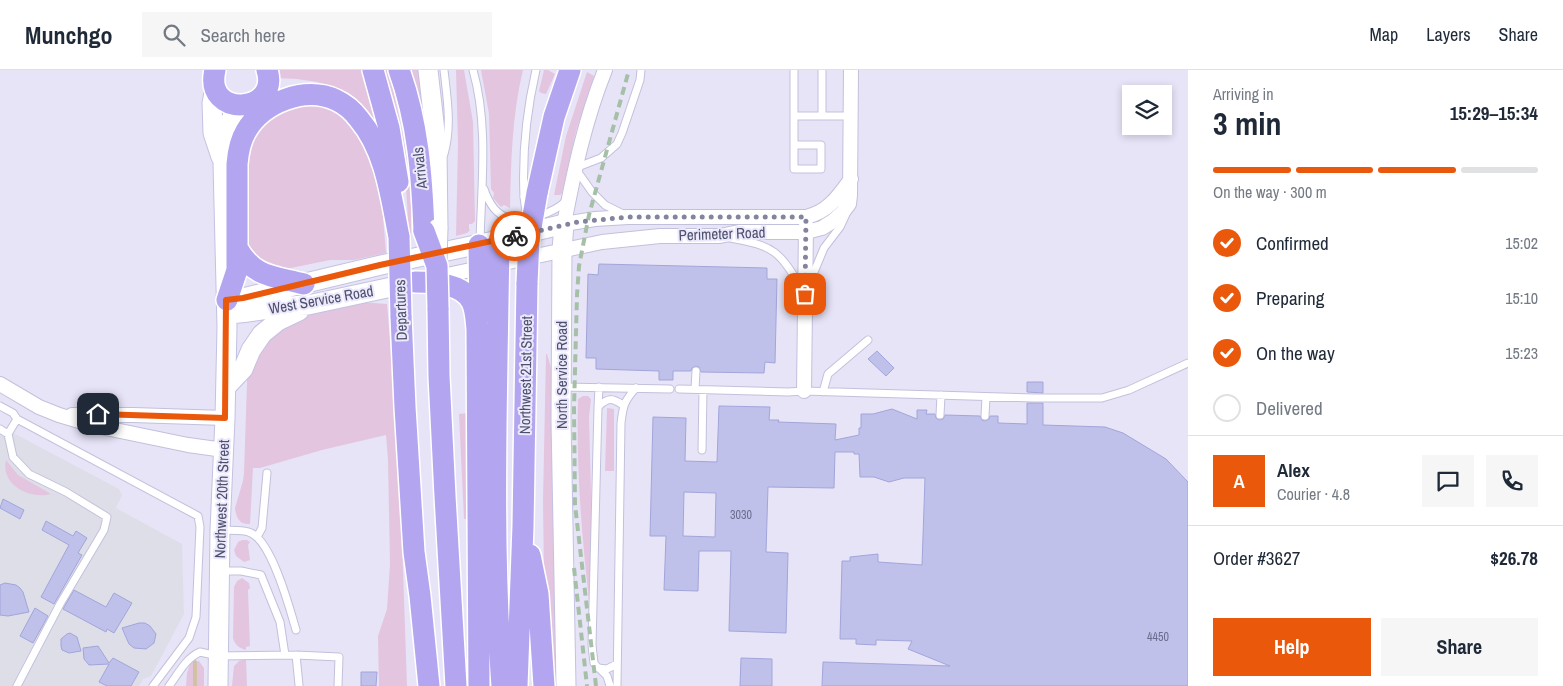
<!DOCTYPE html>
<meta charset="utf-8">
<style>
:root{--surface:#fff;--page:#f6f6f7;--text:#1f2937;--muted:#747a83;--line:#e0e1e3;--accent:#ea580c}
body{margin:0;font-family:"Archivo Narrow",sans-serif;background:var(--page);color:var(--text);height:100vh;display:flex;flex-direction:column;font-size:19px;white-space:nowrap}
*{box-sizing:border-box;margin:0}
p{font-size:16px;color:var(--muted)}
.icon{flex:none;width:28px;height:28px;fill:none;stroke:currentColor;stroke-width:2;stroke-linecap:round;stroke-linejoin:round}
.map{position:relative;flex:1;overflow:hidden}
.drawer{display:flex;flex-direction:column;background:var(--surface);width:375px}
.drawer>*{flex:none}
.buttons{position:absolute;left:1122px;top:15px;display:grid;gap:10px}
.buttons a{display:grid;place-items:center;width:50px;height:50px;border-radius:0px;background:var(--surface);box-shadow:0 2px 8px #0003;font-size:25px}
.pin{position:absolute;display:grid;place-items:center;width:42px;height:42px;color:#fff;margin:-21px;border-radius:10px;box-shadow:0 2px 8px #0006}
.courier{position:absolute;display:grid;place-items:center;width:50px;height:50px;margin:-25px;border:4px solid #ea580c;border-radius:50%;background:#fff;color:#222;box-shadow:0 1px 6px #0007}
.summary em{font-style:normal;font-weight:700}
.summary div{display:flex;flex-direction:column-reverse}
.summary{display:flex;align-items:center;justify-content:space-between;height:85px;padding:0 25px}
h1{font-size:32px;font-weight:700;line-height:38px}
.bar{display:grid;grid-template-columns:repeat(4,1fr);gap:8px 5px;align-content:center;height:60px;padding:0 25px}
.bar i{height:6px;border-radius:4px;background:var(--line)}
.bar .selected{background:var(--accent)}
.bar p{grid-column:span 4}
.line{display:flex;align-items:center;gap:12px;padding:0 25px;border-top:1px solid var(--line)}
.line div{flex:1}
.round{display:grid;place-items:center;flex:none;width:52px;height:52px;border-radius:0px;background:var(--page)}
ol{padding:0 25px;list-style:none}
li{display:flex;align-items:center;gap:15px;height:55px}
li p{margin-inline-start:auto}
li .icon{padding:5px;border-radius:50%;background:var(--accent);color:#fff;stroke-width:4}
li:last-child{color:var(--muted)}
li i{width:28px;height:28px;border:2px solid var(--line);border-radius:50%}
.primary-button{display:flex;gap:10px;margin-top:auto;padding:10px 25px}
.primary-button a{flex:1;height:58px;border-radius:0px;background:var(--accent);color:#fff;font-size:20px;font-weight:700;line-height:58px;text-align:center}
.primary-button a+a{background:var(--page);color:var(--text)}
header{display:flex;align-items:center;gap:30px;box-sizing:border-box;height:70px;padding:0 25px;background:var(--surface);border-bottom:1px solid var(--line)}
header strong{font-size:24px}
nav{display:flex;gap:28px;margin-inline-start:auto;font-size:18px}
.search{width:350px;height:45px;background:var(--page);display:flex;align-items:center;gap:12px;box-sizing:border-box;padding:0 18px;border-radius:0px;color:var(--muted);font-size:19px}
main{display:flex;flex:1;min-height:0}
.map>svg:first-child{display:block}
</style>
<header>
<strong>Munchgo</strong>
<div class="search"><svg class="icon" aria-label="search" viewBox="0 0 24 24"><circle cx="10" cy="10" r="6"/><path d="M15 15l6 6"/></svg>Search here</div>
<nav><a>Map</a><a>Layers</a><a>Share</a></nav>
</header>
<main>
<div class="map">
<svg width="1188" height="616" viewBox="0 0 1188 616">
<rect width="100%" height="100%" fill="#e7e4f8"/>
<!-- industrial -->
<path fill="#dedee9" d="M 0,356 L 119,419 L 122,425 L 116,438 L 182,474 L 184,544 L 151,606 L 143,609 L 139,616 L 0,616 Z"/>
<!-- green -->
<path fill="#e4c5df" d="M 274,0 L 364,0 L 383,70 L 341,22 L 317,12 L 297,9 L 275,8 Z
M 382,0 L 389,0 L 403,65 L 408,96 L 411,134 L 411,165 L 409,165 L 405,102 Z
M 407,0 L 420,0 L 424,43 L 422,44 Z
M 456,0 L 464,0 L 473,52 L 475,151 L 472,154 L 469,154 L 469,159 L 470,160 L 467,163 L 456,166 L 458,74 Z
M 481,0 L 523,0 C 512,45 511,92 510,138 L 504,135 L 501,137 L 493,128 L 494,123 L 491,119 L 489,44 Z
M 544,0 L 548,0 L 555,4 L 546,24 L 541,23 L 539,21 Z
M 587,2 L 594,6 L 576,61 L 562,123 L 560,125 L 554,125 L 566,66 Z
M 299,35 L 317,35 L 326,38 L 341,45 L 353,56 L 374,93 L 382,134 L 386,183 L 354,190 L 330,190 L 281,200 L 268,197 L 249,180 L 246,170 L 246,95 L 252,69 L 271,45 Z
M 360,232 L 387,234 L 399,382 L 407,616 L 379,616 L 378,566 L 387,539 L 390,494 L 388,390 L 386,365 L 322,380 L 260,398 L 253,398 L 250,454 C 240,455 236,448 235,438 L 243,411 L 244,403 L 247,313 L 247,307 L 260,277 L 296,246 Z
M 546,284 L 547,284 L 555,311 L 559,616 L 550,616 L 544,506 L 543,430 Z
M 583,326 L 588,326 L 591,329 L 589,347 L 592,460 L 590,539 C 582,469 576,400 578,329 Z
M 607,338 L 614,339 L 614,401 L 605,401 Z
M 467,343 L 473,448 L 464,449 L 459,344 Z
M 6,390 L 18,405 L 51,424 C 30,430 0,415 6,390 Z
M 242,470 L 247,470 L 250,472 L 248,475 L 250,490 L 244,492 L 236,486 L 234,480 L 238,472 Z
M 242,508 L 249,513 L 250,518 L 248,520 L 250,576 L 246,577 L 246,580 C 239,578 235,575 233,568 L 234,517 L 237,511 Z
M 246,589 L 247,616 L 232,616 L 234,596 L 239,591 Z
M 199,591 L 204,598 L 204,616 L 186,616 L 187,603 L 191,592 Z"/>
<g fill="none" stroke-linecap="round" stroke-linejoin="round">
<!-- stream -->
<path stroke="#cfc3a3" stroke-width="4" d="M 195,616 L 195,592"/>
</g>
<!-- building -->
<path fill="#bfc1ea" stroke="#a2a5da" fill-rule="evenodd" d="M 599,194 L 767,198 L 767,209 L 777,209 L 775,293 L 765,292 L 764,303 L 701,302 L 699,297 L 696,296 L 692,298 L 691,301 L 673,301 L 673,310 L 659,310 L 659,301 L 596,299 L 596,288 L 586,288 L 588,204 L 598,205 Z
M 877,281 L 894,298 L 886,306 L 868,289 Z
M 1027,312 L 1043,312 L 1043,323 L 1027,322 Z
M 1027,333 L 1043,333 L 1043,355 L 1105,357 L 1123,363 L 1166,389 L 1188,412 L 1188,616 L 822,616 L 823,592 L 950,596 L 908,579 L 912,571 L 876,570 L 876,575 L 856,574 L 856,569 L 840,569 L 842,491 L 850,491 L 850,487 L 878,484 L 878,492 L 922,495 L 925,408 L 904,408 L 889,412 L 874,407 L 860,407 L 859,384 L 854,384 L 854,382 L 835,382 L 834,418 L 768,417 L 766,482 L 788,483 L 786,563 L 729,561 L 731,481 L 699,481 L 698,521 L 664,520 L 666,466 L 650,466 L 653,347 L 686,348 L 685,391 L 717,392 L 719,336 L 770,337 L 769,350 L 779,350 L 778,352 L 836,354 L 835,370 L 859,365 L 859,358 L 861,358 L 861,344 L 873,344 L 892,339 L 917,349 L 917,340 L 927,340 L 926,344 L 935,344 L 936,348 L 939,350 L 943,349 L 945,345 L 980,346 L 982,350 L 985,351 L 989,349 L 990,346 L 998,346 L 998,353 L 1027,354 ZM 684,422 L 716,423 L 715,467 L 683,466 Z
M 3,429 L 24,440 L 20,449 L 0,438 Z
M 46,451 L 73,466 L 76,461 L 87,468 L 78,483 L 82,485 L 54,534 L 41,527 L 69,475 L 42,460 Z
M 5,513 L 16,515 L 20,518 L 23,522 L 29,542 L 8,546 L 0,545 L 0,515 Z
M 74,520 L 106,537 L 114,523 L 132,533 L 114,563 L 107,559 L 106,562 L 63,539 Z
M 35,538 L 48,546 L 33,573 L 20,566 Z
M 139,553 L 145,553 L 150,556 L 156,564 L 154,573 L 146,579 L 134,578 L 129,574 L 122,558 Z
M 70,563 L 77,567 L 81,581 L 69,583 L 62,580 L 61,576 L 61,569 L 67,564 Z
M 98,576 L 109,593 L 113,588 L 139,602 L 131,616 L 107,616 L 99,612 L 109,594 L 89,595 L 84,589 L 83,578 Z
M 741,588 L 772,589 L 772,616 L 740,616 Z
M 361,602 L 377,602 L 376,616 L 361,616 Z"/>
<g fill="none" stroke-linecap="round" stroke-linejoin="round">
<defs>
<path id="lane" d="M 444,0 C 447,27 452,57 444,84
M 473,0 C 489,56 481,117 480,174
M 794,46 L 851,46
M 822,46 L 822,0
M 794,75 L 821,75 L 821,99 L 794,99 L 794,0
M 484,119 C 488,131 495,144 508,148 C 525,153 554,143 566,131
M 524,127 C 522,82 526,43 536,0
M 625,145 L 605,135 L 592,122 L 575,98 L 601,88 L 617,74 L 622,63 L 640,10 L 641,0
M 730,168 C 775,176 779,181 802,219
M 809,214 L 824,178 L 840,157 L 846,144
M 563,317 L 670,319
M 679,319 L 788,322 L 804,321 L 1035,328 L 1102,328 L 1129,320 L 1188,293
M 695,319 L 696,301
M 823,322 L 828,304 L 868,270
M 0,336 L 13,343 L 17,349
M 598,337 L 599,317
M 940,345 L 941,325
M 985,346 L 986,327
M 0,359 L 8,364 L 13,387 L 29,404 L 66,422 L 107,447 L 104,460 L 60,534 L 17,616
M 8,364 L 17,349 L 198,446 L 200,457 L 196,547 L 189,568 L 153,616
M 702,380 L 703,320
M 220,460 C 229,461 243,459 251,463 C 272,472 290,539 296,560
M 257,467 L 262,458 L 267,403
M 222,501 L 241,501 L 261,505 L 280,552 L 285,585
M 296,585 L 299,615
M 617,594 L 607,599 L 598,598 L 594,593 L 592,575 L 598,337 C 608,327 612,328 623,335
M 599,598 L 607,606 L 610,616
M 169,616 C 178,604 186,588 200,582 L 218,586 L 296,585 L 339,587 L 338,616
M 617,616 L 621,353 C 623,336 624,331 636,318"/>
<path id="street" d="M 605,0 C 585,50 574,101 564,154 L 595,149 L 628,147 L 806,147 C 828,142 838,127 851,109
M 433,208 L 602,172 L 660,166 L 720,166 L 739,162 L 806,162 L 822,158 L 833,151 L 842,143 L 849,134 L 850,125 L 851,0
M 0,314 L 39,337 L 59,345 L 96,356 L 188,375 L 224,380
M 804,321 L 806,155
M 72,345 L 133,345 L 225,348"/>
<path id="secondary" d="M 428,0 L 437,79 L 438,158
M 215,18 L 212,33 L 213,63 L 221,87
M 227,230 L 243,228 L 381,195 L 499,170 L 564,154 L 562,180 L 561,350 L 566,616
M 227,244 C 254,243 280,235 308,235 L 415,212
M 226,317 L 243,299 L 251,280 L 262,264 L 278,251 L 299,241
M 218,616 L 220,460 L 225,348 L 227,257 L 223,93 L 228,55 L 235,42 L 243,36"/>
<path id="primary" d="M 215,0 C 203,49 281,44 267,0
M 373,0 L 389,58 L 398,112
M 399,0 C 418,52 422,107 424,161
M 537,123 L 554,47 L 570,0
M 499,170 C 497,319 491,468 502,616
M 479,175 L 480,244
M 237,178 C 254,208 274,206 304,214
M 415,212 C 433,212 463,213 472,232 C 476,240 476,250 477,259 L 479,616
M 227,230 L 237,200 L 237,94 C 238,82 240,71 246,61 C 262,33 305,15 336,30 C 345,34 353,41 359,49 C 386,81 391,127 399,167
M 438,238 L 439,306 L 445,426 L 456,616
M 401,246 L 405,337 L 414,482 L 420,526 L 429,616
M 530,485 L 538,524 L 544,616
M 517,616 L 523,456 L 527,213"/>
</defs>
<!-- lane casing -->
<use href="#lane" stroke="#c2c1db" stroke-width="9"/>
<!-- street casing -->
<use href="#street" stroke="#c2c1db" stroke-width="16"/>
<!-- secondary casing -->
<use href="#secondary" stroke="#c3c2e1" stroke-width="21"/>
<!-- primary casing -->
<use href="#primary" stroke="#fff" stroke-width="24"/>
<!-- lane -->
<use href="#lane" stroke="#fff" stroke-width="7"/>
<!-- street -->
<use href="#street" stroke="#fff" stroke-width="14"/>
<!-- secondary -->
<use href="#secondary" stroke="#fff" stroke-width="19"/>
<!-- primary -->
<use href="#primary" stroke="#b3a5ef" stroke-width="21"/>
<!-- rail -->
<path stroke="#a5c0a7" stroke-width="4" stroke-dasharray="8 5" stroke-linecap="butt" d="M 574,498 L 587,616
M 596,616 L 575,435 L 574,338 L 577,225 L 579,196 L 589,145 L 629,0"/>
<defs>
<path id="lane-bridge" d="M 524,127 L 526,141"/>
<path id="secondary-bridge" d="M 437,192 L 438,158"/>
<path id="primary-bridge" d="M 424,161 L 437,196 L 438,238
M 399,167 L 401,246
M 527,213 L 529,169 L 537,123"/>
</defs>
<!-- lane-bridge casing -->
<use href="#lane-bridge" stroke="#c2c1db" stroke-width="9" stroke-linecap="butt"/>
<!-- secondary-bridge casing -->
<use href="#secondary-bridge" stroke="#c3c2e1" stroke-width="21" stroke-linecap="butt"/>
<!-- primary-bridge casing -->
<use href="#primary-bridge" stroke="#fff" stroke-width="24" stroke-linecap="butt"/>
<!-- lane-bridge -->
<use href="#lane-bridge" stroke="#fff" stroke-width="7"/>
<!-- secondary-bridge -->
<use href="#secondary-bridge" stroke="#fff" stroke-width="19"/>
<!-- primary-bridge -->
<use href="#primary-bridge" stroke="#b3a5ef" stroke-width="21"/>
</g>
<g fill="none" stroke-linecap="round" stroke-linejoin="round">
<!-- done -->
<path stroke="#83849e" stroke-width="5" stroke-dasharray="0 9" d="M 515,166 L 578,152 L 628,147 L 806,147 L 805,224"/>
<!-- route -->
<path stroke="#ea580c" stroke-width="6" d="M 98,344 L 225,348 L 226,230 L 243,228 L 380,195 L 515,166"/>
</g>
<g text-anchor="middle" stroke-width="4" stroke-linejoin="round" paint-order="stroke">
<!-- number labels -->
<g font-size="12" fill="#6a6c8c">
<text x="741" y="449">3030</text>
<text x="1158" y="571">4450</text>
</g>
<!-- street labels -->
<g font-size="15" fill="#4d506d" stroke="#ece9fc">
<text transform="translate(420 98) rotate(-96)" y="5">Arrivals</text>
<text transform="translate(722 164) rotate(-2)" y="5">Perimeter Road</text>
<text transform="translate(321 230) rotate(-10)" y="5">West Service Road</text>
<text transform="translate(401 240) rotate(-92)" y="5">Departures</text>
<text transform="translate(526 305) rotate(-89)" y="5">Northwest 21st Street</text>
<text transform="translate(562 305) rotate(-90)" y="5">North Service Road</text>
<text transform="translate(222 429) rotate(-88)" y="5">Northwest 20th Street</text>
</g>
</g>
</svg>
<div class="buttons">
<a><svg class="icon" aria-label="layers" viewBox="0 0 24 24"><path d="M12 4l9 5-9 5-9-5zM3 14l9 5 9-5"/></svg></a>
</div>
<div class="pin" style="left:805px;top:224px;background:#ea580c"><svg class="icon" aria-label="bag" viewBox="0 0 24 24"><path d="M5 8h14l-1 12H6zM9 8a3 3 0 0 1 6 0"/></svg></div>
<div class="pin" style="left:98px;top:344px;background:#1f2937"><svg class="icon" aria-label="home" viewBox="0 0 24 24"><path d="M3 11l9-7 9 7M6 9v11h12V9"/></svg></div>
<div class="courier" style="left:515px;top:166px"><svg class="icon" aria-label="bike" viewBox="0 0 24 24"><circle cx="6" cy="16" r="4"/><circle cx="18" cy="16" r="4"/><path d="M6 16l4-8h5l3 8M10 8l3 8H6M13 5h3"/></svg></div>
</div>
<section class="drawer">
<div class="summary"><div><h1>3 min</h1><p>Arriving in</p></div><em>15:29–15:34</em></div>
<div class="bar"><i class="selected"></i><i class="selected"></i><i class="selected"></i><i></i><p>On the way · 300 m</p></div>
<ol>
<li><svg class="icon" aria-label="check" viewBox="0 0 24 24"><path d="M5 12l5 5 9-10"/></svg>Confirmed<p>15:02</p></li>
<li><svg class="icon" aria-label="check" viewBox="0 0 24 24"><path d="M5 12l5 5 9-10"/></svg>Preparing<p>15:10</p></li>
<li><svg class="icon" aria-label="check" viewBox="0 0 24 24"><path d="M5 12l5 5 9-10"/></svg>On the way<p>15:23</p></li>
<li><i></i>Delivered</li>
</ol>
<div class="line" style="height:90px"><b class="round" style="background:var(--accent);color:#fff">A</b><div><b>Alex</b><p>Courier · 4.8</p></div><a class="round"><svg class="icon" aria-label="chat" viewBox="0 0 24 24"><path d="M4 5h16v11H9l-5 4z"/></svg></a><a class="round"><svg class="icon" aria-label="phone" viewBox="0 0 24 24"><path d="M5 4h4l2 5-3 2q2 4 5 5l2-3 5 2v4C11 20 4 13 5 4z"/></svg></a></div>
<div class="line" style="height:65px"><div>Order #3627</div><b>$26.78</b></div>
<div class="primary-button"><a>Help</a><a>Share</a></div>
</section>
</main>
